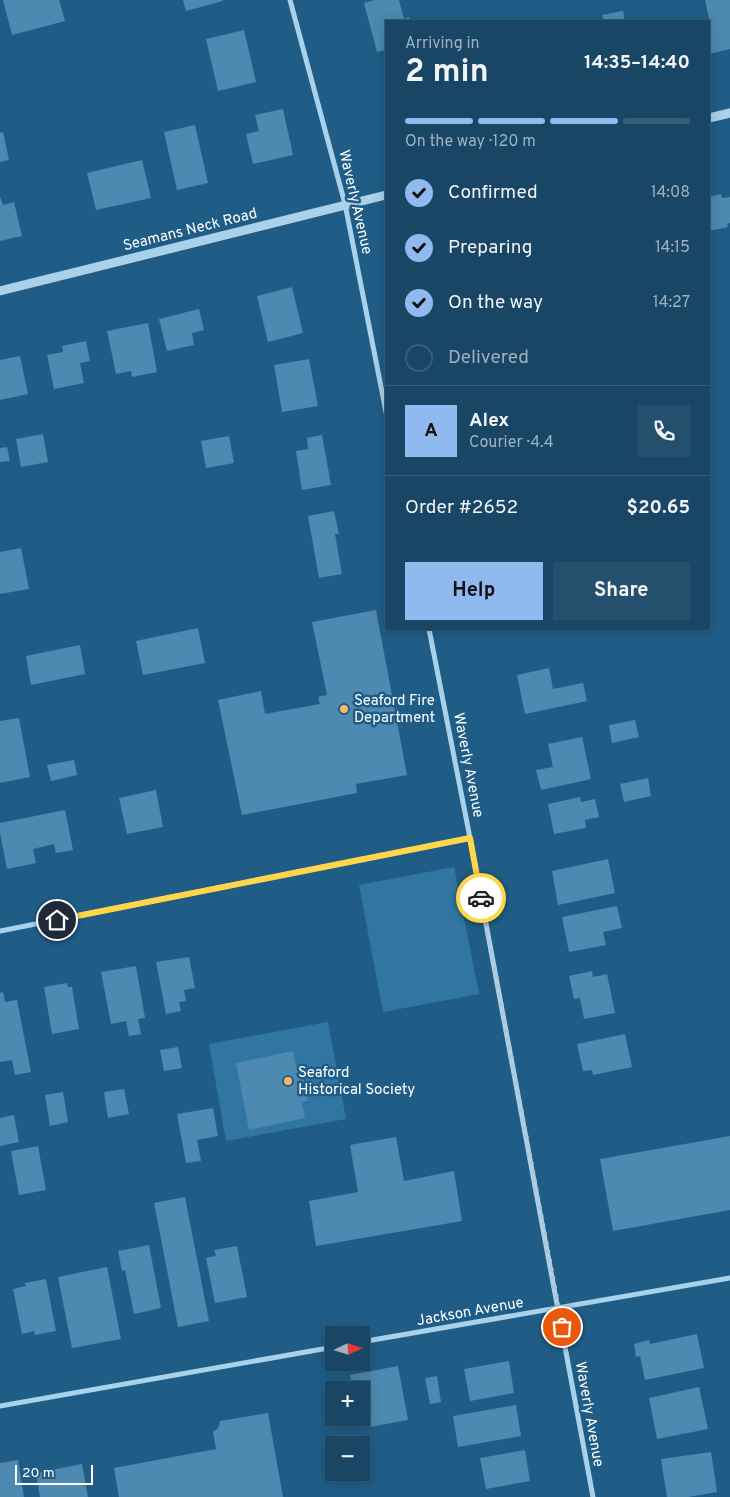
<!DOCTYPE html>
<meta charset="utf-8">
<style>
:root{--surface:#184664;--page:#25506d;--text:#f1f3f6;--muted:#9fb1bf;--line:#365e78;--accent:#90b9f0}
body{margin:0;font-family:Overpass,sans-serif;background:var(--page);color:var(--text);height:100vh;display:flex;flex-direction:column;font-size:19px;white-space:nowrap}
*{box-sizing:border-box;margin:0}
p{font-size:16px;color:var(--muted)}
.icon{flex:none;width:28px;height:28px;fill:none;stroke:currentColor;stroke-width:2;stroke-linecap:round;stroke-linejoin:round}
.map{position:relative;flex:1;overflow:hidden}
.panel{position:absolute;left:385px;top:20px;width:325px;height:610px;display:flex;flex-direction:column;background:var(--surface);border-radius:0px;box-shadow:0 2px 12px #0003,0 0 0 1px var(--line)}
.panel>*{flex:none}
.needle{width:32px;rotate:86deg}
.controls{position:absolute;left:325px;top:1326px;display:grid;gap:10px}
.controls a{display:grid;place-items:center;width:45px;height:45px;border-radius:0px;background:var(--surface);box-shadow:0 2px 12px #0003,0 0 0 1px var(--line);font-size:25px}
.scale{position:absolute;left:15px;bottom:12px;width:78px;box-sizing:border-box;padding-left:5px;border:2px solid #fff;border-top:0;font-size:14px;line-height:18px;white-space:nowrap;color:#fff;-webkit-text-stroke:4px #205d86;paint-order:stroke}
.pin{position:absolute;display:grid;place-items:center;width:42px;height:42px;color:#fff;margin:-21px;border:2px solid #fff;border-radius:50%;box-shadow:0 1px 5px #0007}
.courier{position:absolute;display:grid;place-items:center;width:50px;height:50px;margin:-25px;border:4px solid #ffd54a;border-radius:50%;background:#fff;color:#222;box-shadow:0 1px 6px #0007}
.summary em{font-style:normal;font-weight:700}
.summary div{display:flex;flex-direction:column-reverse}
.summary{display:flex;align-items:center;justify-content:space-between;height:85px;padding:0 20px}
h1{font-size:32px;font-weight:700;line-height:38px}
.bar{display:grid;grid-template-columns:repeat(4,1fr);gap:8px 5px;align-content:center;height:60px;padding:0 20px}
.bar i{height:6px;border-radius:4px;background:var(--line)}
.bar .selected{background:var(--accent)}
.bar p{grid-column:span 4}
.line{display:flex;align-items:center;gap:12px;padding:0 20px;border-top:1px solid var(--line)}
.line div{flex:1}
.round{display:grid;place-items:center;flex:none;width:52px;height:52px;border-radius:0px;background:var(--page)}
ol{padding:0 20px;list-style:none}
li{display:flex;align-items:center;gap:15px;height:55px}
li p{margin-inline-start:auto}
li .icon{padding:5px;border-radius:50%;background:var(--accent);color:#111;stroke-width:4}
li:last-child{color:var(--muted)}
li i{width:28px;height:28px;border:2px solid var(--line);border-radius:50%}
.button{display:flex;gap:10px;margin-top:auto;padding:10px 20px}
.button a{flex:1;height:58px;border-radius:0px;background:var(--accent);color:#111;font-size:20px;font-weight:700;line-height:58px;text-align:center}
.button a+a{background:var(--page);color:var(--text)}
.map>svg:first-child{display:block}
</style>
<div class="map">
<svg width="730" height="1497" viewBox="0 0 730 1497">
<rect width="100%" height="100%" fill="#205d86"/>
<!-- green -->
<path fill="#3176a2" d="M 454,867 L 479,994 L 383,1012 L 359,885 Z
M 328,1022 L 346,1119 L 226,1141 L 209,1044 Z"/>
<!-- building -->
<path fill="#4d89b0" d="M 3,0 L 59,0 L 65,21 L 12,35 Z
M 183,0 L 223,0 L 223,1 L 186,11 Z
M 375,0 L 399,0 L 404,19 L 409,17 L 410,21 L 386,21 L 386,50 L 377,52 L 364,3 Z
M 705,0 L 730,0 L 730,49 L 709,54 L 709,21 L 700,20 L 709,19 Z
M 623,11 L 625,21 L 604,21 L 602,15 Z
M 244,30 L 256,82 L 218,91 L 206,39 Z
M 283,109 L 293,155 L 253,164 L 246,134 L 259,131 L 255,115 Z
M 195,125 L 208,183 L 177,190 L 164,132 Z
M 3,132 L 9,160 L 0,162 L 0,133 Z
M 142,160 L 151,198 L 96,210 L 87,173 Z
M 721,194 L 722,198 L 730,197 L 730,223 L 727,224 L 728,227 L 709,231 L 709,197 Z
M 0,197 L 3,205 L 14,202 L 22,236 L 0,241 Z
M 292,287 L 303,333 L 268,342 L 257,296 Z
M 199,309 L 204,330 L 192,333 L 194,345 L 167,351 L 159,319 Z
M 148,323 L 157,372 L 132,377 L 131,371 L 116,374 L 107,331 Z
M 86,341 L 90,361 L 80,363 L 84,383 L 54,389 L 47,355 L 63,352 L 62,346 Z
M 20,356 L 28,394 L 0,400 L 0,360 Z
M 309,359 L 318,406 L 282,412 L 274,365 Z
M 43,434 L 48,462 L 21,467 L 16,439 Z
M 322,435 L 331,485 L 302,490 L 296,451 L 308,449 L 307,438 Z
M 229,436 L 234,463 L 206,468 L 201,441 Z
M 7,447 L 10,461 L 0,462 L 0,448 Z
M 334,511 L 339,534 L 335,534 L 342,574 L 319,578 L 308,516 Z
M 21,548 L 29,589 L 0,594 L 0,552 Z
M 376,610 L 407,775 L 356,784 L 357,793 L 242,815 L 218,700 L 261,691 L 265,714 L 320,704 L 318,697 L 327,695 L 312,622 Z
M 198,628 L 205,663 L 143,675 L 136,641 Z
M 80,645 L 85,674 L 31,685 L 26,656 Z
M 549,668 L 553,689 L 583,683 L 587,701 L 525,714 L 517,675 Z
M 19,718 L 30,777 L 0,783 L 0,721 Z
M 635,720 L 639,737 L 612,743 L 609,725 Z
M 582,737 L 591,779 L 541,790 L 536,770 L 553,767 L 548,744 Z
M 74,760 L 77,775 L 51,781 L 47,765 Z
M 648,778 L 651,796 L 624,802 L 620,784 Z
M 156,790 L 163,827 L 127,834 L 119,798 Z
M 580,797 L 581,802 L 595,799 L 599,817 L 585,820 L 586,828 L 554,834 L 548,804 Z
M 65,810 L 73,850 L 56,853 L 54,844 L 33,849 L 36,863 L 7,869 L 0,833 L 0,823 Z
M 608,859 L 615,893 L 558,905 L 552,871 Z
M 617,906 L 622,928 L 603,932 L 606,945 L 569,952 L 562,917 Z
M 189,957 L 195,988 L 184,990 L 186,1001 L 179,1002 L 181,1011 L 166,1014 L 156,962 Z
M 136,966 L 145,1018 L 138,1019 L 141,1034 L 129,1036 L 126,1021 L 111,1024 L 101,972 Z
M 592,971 L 593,977 L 607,974 L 615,1013 L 584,1019 L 580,998 L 574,999 L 569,976 Z
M 67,983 L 68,987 L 72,987 L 79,1029 L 52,1034 L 44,987 Z
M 3,992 L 5,1002 L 17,1000 L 31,1072 L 15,1075 L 12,1060 L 0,1062 L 0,993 Z
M 625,1034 L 632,1067 L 593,1075 L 592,1070 L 583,1071 L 577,1044 Z
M 178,1047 L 182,1068 L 164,1071 L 160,1050 Z
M 293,1051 L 296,1067 L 301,1066 L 308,1101 L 302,1102 L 305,1118 L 249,1130 L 236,1063 Z
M 124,1089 L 129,1114 L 108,1118 L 104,1092 Z
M 63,1092 L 68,1122 L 50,1126 L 45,1095 Z
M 213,1108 L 218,1136 L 197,1140 L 201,1161 L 186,1163 L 177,1114 Z
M 14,1115 L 19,1142 L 0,1146 L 0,1118 Z
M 730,1136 L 730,1210 L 613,1231 L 600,1159 Z
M 396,1137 L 404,1181 L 454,1171 L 462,1221 L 316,1246 L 309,1201 L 358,1192 L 350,1145 Z
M 38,1146 L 46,1190 L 19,1195 L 11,1151 Z
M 185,1197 L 209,1321 L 178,1327 L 154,1203 Z
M 149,1245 L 161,1308 L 134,1314 L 125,1270 L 122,1271 L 118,1251 Z
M 237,1246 L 247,1297 L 215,1303 L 206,1258 L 216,1256 L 214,1250 Z
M 107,1267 L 121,1339 L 72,1348 L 58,1277 Z
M 46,1279 L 56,1331 L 35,1335 L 34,1331 L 22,1334 L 13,1289 L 26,1286 L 25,1283 Z
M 697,1334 L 704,1368 L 645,1380 L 640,1356 L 636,1357 L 634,1344 L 649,1340 L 650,1344 Z
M 509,1361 L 514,1393 L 470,1401 L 464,1369 Z
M 398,1366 L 408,1420 L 370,1427 L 365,1402 L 361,1403 L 361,1390 L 353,1390 L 350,1375 Z
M 437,1376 L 441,1402 L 430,1404 L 425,1378 Z
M 699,1387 L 708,1429 L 657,1439 L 649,1398 Z
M 516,1405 L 521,1436 L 458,1447 L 453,1416 Z
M 268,1413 L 283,1497 L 119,1497 L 114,1468 L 216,1449 L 213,1432 L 218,1428 L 220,1421 Z
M 525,1450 L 530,1481 L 486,1489 L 480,1458 Z
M 711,1452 L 717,1492 L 688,1497 L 667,1497 L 661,1459 Z
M 18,1460 L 24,1497 L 0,1497 L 0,1463 Z
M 82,1464 L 88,1497 L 40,1497 L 36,1473 Z"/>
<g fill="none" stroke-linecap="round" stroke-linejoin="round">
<!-- minor -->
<path stroke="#a9d1ea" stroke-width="5" d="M 290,0 L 345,204 L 386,412
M 429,629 L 470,838 L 593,1497
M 0,931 L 470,838
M 361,1342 L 730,1278
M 0,1406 L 334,1347"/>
<!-- tertiary -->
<path stroke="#a9d1ea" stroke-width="9" d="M 709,118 L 730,113
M 0,291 L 386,195"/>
</g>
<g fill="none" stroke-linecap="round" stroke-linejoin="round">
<!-- done -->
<path stroke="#b1c6d5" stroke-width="5" stroke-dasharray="0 9" d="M 481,898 L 562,1327"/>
<!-- route -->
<path stroke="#ffd54a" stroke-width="6" d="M 57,920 L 470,838 L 481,898"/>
</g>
<!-- markers -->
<g fill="#f7b76a" stroke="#205d86" stroke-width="2">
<circle cx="344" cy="709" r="5"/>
<circle cx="288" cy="1081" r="5"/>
</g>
<g text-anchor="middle" stroke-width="5" stroke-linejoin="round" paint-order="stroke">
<!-- street labels -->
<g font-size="15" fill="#fff" stroke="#205d86">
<text transform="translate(356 202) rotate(77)" y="5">Waverly Avenue</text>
<text transform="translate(190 229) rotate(-14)" y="5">Seamans Neck Road</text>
<text transform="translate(469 765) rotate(79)" y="5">Waverly Avenue</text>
<text transform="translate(470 1311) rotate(-10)" y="5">Jackson Avenue</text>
<text transform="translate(590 1414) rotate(80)" y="5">Waverly Avenue</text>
</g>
<!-- poi labels -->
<g font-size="15" fill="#fff" stroke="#205d86" text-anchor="start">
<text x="354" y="705">Seaford Fire<tspan x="354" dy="17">Department</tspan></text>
<text x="298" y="1077">Seaford<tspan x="298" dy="17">Historical Society</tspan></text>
</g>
</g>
</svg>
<div class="controls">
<a><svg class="needle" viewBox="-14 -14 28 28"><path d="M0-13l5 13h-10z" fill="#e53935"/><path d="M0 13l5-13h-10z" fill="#9fb1bf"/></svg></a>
<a>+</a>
<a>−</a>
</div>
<div class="scale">20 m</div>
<div class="pin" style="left:562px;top:1327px;background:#ea580c"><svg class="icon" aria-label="bag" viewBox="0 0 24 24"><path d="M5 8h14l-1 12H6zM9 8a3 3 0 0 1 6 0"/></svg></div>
<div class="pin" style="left:57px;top:920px;background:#1f2937"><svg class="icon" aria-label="home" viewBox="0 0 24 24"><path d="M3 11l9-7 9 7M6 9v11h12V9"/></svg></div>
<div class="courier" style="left:481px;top:898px"><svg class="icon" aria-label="car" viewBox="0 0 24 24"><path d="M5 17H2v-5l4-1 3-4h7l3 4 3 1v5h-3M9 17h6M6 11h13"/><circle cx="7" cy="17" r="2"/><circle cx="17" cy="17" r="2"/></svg></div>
<section class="panel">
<div class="summary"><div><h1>2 min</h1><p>Arriving in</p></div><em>14:35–14:40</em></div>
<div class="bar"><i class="selected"></i><i class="selected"></i><i class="selected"></i><i></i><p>On the way · 120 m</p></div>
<ol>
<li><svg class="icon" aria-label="check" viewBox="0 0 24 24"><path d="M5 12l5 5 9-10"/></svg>Confirmed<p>14:08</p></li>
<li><svg class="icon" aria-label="check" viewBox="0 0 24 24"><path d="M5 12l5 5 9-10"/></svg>Preparing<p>14:15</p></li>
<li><svg class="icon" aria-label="check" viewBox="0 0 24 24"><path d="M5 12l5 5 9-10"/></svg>On the way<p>14:27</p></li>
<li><i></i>Delivered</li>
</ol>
<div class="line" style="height:90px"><b class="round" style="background:var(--accent);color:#111">A</b><div><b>Alex</b><p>Courier · 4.4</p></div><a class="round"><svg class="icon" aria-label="phone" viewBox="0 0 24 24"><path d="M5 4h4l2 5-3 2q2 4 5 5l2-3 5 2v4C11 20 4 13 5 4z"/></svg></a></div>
<div class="line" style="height:65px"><div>Order #2652</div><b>$20.65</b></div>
<div class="button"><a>Help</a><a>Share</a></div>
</section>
</div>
